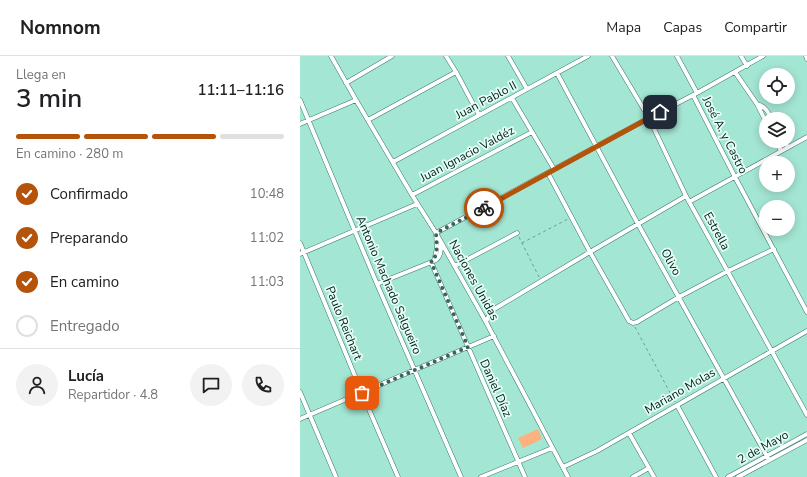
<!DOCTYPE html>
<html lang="es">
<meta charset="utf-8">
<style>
:root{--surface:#fff;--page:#f2f2f2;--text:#202124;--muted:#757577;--line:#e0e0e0;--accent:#b45309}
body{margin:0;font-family:"Nunito Sans",sans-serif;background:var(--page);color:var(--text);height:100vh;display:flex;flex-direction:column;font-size:15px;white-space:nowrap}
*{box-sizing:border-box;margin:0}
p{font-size:13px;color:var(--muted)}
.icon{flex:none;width:22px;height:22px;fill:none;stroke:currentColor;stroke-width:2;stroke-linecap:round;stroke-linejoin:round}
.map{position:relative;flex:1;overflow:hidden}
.drawer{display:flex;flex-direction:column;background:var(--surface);width:300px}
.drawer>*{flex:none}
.fabs{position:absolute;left:459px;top:12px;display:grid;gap:8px}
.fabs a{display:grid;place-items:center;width:36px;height:36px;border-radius:50%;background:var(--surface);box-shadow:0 2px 10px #0003;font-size:20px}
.pin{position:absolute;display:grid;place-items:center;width:34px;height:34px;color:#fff;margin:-17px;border-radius:8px;box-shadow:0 2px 6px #0006}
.courier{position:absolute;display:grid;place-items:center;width:40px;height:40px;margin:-20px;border:3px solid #b45309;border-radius:50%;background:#fff;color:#222;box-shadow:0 1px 5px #0007}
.overview em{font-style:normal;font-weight:600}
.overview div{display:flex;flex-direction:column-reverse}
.overview{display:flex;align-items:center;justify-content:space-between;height:68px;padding:0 16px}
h1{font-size:26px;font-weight:600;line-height:30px}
.bar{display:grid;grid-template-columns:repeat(4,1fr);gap:6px 4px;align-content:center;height:48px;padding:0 16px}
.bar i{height:5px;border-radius:3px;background:var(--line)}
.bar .current{background:var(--accent)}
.bar p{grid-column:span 4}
.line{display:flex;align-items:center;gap:10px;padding:0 16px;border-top:1px solid var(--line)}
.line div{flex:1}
.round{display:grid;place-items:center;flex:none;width:42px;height:42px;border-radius:21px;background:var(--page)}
ol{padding:0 16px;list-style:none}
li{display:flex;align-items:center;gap:12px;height:44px}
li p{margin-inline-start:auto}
li .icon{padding:4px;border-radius:50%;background:var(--accent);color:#fff;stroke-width:4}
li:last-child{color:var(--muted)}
li i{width:22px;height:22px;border:2px solid var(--line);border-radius:50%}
header{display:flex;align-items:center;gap:24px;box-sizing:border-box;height:56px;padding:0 20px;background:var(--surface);border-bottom:1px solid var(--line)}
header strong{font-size:19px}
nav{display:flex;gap:22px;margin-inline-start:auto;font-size:14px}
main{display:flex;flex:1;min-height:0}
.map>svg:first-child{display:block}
</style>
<header>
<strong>Nomnom</strong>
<nav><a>Mapa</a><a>Capas</a><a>Compartir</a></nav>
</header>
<main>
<section class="drawer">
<div class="overview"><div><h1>3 min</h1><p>Llega en</p></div><em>11:11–11:16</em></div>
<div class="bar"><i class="current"></i><i class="current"></i><i class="current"></i><i></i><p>En camino · 280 m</p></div>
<ol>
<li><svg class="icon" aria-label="check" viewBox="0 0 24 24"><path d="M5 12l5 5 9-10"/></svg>Confirmado<p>10:48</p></li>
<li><svg class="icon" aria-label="check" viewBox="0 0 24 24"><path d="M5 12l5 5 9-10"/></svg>Preparando<p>11:02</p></li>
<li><svg class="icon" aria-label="check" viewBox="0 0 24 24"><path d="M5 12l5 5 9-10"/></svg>En camino<p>11:03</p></li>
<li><i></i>Entregado</li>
</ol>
<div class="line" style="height:72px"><a class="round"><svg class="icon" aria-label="person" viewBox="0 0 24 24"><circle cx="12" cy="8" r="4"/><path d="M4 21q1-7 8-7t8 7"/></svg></a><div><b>Lucía</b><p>Repartidor · 4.8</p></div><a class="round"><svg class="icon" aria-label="chat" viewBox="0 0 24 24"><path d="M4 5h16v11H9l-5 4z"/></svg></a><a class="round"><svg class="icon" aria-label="phone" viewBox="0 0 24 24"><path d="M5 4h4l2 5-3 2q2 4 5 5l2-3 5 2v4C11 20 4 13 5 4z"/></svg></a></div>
</section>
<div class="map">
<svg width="507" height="421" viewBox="0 0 507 421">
<rect width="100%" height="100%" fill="#a4e6d4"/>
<!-- green -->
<path fill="#fbb27e" d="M 238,373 L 242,383 L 223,392 L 218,382 Z"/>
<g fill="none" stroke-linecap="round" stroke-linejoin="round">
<defs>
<path id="minor" d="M 31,0 L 56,44 L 112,139 L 136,177 L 186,266 L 268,421
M 146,0 L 156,16 L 179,59
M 208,0 L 227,33
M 312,0 L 349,62 L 386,140 L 507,359
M 377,0 L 397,37
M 441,0 L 447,10
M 506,0 L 507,3
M 435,16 L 457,48
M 257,17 L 338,168 L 469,404
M 46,27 L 92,0
M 393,39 L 435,121 L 507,256
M 212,42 L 254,113
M 0,44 L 77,228 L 161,421
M 68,64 L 156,16
M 466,66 L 457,48 C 465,50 468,56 472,63
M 0,68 L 56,44
M 476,85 L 481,95
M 484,85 L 488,91
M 93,106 L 288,0
M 248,117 L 290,196 L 329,265 L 333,267 L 337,266 L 379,241 L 428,215 L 474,193
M 112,139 L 232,76
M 389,146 L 507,81
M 0,187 L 62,337 L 98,421
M 0,198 L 117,148
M 134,205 C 141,202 141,194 141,187
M 131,206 L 225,421
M 155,210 L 217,177
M 77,228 L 134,205 L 137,192 L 136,177 L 349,62 L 397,37 L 463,0
M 186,266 L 191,255 L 290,196 L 386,140
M 0,336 L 36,421
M 377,349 L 416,421
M 0,363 L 194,280
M 329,377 L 354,421
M 263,411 L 297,395 L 507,275
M 181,421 L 252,392
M 333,421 L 349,412
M 428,421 L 507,378
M 438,421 L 507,384"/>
</defs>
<!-- minor casing -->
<use href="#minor" stroke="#387969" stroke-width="5"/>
<!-- path -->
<path stroke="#6b9f91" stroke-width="1" stroke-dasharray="3 3" stroke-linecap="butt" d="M 219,181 L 239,221
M 222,187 L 268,163
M 335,271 L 375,346"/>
<!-- minor -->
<use href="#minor" stroke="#fff" stroke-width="4"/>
</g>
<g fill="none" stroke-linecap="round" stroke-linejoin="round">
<!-- done -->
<path stroke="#3b6359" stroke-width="4" stroke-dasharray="0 7.2" d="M 62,337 L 168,291 L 131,206 L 134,205 L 137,192 L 136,177 L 184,152"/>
<!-- route -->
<path stroke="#b45309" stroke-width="5" d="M 184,152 L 360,56"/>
</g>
<g text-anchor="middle" stroke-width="3.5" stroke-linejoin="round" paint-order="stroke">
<!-- street labels -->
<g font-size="12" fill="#031d17" stroke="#e4fef6">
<text transform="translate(186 44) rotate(-28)" y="4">Juan Pablo II</text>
<text transform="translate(425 79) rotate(63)" y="4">José A. y Castro</text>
<text transform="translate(167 98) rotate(-28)" y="4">Juan Ignacio Valdéz</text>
<text transform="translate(417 175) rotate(61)" y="4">Estrella</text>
<text transform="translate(371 206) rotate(61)" y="4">Olivo</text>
<text transform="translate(174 224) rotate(61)" y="4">Naciones Unidas</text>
<text transform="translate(89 229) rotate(67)" y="4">Antonio Machado Salgueiro</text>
<text transform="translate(44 267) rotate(68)" y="4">Paulo Reichart</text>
<text transform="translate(196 332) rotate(66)" y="4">Daniel Díaz</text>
<text transform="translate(380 335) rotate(-30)" y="4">Mariano Molas</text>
<text transform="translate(463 391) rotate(-29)" y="4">2 de Mayo</text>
</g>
</g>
</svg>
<div class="fabs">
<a><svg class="icon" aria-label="locate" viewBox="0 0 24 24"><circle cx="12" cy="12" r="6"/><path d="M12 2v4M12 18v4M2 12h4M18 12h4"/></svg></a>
<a><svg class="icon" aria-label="layers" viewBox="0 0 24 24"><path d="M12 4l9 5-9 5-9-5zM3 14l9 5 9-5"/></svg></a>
<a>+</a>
<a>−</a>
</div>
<div class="pin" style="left:62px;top:337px;background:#ea580c"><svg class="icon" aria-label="bag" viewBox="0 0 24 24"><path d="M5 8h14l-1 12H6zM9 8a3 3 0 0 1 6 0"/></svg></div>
<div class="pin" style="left:360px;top:56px;background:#1f2937"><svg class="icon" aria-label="home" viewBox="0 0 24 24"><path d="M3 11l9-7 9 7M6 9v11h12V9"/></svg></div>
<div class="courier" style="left:184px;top:152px"><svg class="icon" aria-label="bike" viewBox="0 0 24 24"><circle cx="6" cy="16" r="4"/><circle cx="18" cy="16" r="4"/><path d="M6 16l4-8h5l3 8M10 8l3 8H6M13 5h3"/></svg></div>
</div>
</main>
